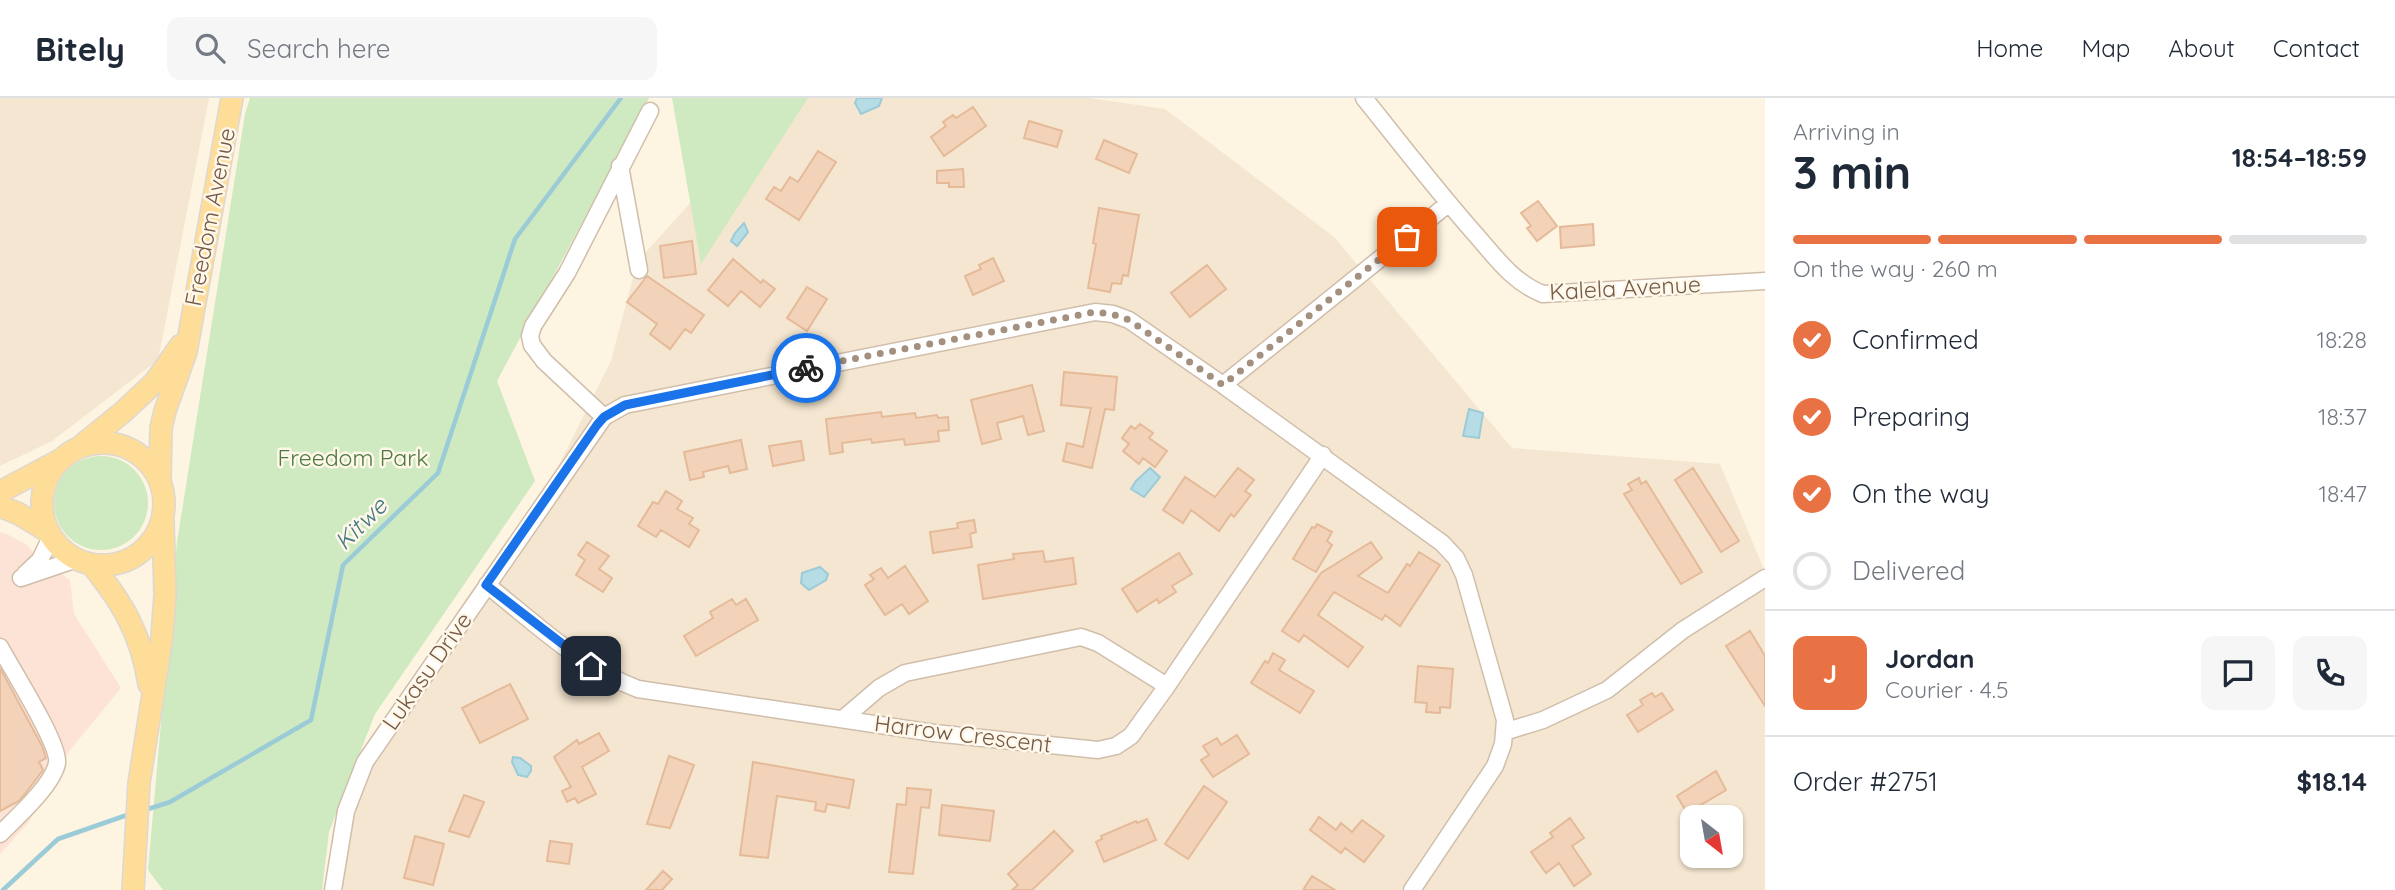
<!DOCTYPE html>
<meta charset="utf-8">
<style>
:root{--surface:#fff;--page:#f6f6f7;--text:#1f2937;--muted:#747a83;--line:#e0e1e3;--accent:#e97244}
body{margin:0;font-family:Quicksand,sans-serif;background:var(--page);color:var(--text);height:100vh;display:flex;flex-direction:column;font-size:26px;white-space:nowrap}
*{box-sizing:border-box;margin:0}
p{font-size:23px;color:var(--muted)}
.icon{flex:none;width:38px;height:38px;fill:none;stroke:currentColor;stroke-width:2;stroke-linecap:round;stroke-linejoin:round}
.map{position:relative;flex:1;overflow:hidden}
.details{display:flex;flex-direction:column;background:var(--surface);width:630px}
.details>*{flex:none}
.needle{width:46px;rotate:149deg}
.buttons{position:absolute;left:1680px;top:707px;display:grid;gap:14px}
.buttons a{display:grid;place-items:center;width:63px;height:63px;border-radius:14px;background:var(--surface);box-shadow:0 2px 5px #0004;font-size:35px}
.pin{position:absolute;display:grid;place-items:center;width:60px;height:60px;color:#fff;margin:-30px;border-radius:14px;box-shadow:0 4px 10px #0006}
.courier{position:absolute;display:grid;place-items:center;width:70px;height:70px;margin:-35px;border:5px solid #1a73e8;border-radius:50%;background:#fff;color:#222;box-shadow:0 2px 9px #0007}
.overview em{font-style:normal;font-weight:800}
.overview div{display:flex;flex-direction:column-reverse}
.overview{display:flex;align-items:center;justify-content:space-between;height:119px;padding:0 28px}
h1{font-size:46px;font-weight:800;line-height:52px}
.bar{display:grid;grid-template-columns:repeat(4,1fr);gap:10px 7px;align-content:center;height:84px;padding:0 28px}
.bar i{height:9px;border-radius:5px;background:var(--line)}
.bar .selected{background:var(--accent)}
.bar p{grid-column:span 4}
.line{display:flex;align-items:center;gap:18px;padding:0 28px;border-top:2px solid var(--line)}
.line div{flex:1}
.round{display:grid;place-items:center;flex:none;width:74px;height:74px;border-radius:14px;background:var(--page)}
ol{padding:0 28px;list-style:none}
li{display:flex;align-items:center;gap:21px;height:77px}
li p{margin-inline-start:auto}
li .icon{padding:7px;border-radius:50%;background:var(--accent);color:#fff;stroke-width:4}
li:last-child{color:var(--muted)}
li i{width:38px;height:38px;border:4px solid var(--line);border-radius:50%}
header{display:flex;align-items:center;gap:42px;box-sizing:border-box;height:98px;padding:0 35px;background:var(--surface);border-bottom:2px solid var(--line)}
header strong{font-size:33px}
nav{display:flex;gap:38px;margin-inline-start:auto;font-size:24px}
.search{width:490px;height:63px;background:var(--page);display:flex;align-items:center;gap:18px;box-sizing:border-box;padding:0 24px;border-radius:14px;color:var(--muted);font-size:26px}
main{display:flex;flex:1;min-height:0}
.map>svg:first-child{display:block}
</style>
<header>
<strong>Bitely</strong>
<div class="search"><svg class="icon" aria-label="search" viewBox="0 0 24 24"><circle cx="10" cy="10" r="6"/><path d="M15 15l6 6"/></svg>Search here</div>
<nav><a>Home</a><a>Map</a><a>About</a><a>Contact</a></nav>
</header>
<main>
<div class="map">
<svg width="1765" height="792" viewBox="0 0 1765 792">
<rect width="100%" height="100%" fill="#fdf4e1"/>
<!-- residential -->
<path fill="#f4e6d0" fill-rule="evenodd" d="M 0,0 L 209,0 L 158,262 L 52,343 L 0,368 Z
M 785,0 L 1089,0 L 1165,11 L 1334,139 L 1512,350 L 1720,366 L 1765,474 L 1765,792 L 337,792 L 362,668 L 513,459 L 611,263 L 637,164 ZM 1692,719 L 1731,719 L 1731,758 L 1692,758 Z"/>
<!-- commercial -->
<path fill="#fde3d5" d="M 0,434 L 7,436 L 27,447 L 34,455 L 70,482 L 74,516 L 121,590 L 70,652 L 28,725 L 0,756 Z"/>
<!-- green -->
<path fill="#cfeac0" d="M 250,0 L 649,0 L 497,283 L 535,383 L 375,616 L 329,734 L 322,792 L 163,792 L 148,772 L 177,444 L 245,16 Z
M 672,0 L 808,0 L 701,166 Z
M54 405a47 47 0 1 1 94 0a47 47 0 1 1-94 0Z"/>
<!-- water -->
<path fill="#b6dce6" stroke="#9ccbd8" stroke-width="2" d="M 857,0 L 882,0 L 879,8 L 861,16 L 855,5 Z
M 744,125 L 748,134 L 737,148 L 731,143 L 735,135 Z
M 1469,311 L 1483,315 L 1479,340 L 1463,338 Z
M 1150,370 L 1160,379 L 1144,399 L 1131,391 L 1136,383 Z
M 820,469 L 828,476 L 826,482 L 809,492 L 801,485 L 802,475 Z
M 513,659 L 520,660 L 531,668 L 531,673 L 527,679 L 518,677 L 512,664 Z"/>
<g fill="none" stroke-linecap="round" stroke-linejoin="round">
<!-- stream -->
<path stroke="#9ccbd8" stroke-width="4.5" d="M 145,712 L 170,704 L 311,622 L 343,467 L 438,375 L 515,141 L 621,0
M 3,792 L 58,741 L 130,716"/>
</g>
<!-- building -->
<path fill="#f2d3b9" stroke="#e5ba99" stroke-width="2" d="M 973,9 L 986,28 L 944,58 L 931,39 L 946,28 L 943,24 L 953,17 L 956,20 Z
M 1029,23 L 1062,33 L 1057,49 L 1024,40 Z
M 1104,42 L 1137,56 L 1129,75 L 1096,61 Z
M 818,53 L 836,64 L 799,122 L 766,101 L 774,89 L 781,93 L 790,79 L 798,84 Z
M 963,71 L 964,89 L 949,89 L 949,85 L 937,85 L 937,73 Z
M 1538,103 L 1557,128 L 1537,143 L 1527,130 L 1531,128 L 1521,115 Z
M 1099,110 L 1139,117 L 1128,178 L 1123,177 L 1121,186 L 1112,185 L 1110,194 L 1088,190 L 1096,146 L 1093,145 Z
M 1593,126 L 1594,147 L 1561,150 L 1560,129 Z
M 692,143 L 696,176 L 664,180 L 660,148 Z
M 993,160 L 1004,183 L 973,197 L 965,178 L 981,171 L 979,167 Z
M 733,161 L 761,185 L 763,182 L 775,191 L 760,209 L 741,193 L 728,208 L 708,192 Z
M 1207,167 L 1226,191 L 1190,219 L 1171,195 Z
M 647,178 L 704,217 L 691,235 L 685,231 L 670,251 L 650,236 L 657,226 L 627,204 Z
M 807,189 L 827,201 L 807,233 L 787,220 Z
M 1064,274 L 1117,279 L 1114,312 L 1105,311 L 1092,370 L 1063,363 L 1067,345 L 1083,349 L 1091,310 L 1061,307 Z
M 1032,287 L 1044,333 L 1028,337 L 1023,318 L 997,325 L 1001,341 L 982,346 L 971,302 Z
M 881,314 L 882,319 L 915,315 L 916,320 L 937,317 L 938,320 L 948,319 L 949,332 L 938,333 L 939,343 L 905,347 L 904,341 L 872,345 L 871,341 L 842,345 L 843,354 L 830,356 L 826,321 Z
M 1140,326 L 1153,335 L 1149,340 L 1167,353 L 1155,369 L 1143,360 L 1139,366 L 1123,353 L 1129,346 L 1122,340 L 1131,328 L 1135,331 Z
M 741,342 L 747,371 L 730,375 L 728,368 L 703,374 L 704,379 L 690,382 L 684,354 Z
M 801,343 L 804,362 L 773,368 L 769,348 Z
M 1238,370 L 1254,382 L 1245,393 L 1251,397 L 1234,419 L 1231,416 L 1219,433 L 1191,412 L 1183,425 L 1163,412 L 1185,379 L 1215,399 Z
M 1693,370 L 1739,443 L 1721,454 L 1675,382 Z
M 1639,380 L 1641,386 L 1646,383 L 1702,474 L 1681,486 L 1624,396 L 1632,392 L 1628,386 Z
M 666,393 L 682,403 L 677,411 L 693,420 L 689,426 L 699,432 L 689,449 L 661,432 L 656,439 L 638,428 L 653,404 L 658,406 Z
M 974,422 L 976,434 L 970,436 L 972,449 L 933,455 L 930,434 L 958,430 L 957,425 Z
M 1317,426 L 1332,434 L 1327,443 L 1332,447 L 1316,474 L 1293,461 L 1312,429 L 1315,430 Z
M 587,444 L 609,458 L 599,471 L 612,480 L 603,494 L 576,477 L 585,462 L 578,457 Z
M 1371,444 L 1382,460 L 1358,478 L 1388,495 L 1407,466 L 1410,468 L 1419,454 L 1440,467 L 1400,528 L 1385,517 L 1382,522 L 1334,494 L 1318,517 L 1363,549 L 1348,569 L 1304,537 L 1299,544 L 1282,533 L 1321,475 Z
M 1043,453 L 1045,464 L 1073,460 L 1076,486 L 983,501 L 978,467 L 1014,461 L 1013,456 Z
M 1179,455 L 1192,476 L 1172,488 L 1176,494 L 1159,505 L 1157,501 L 1137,514 L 1122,491 Z
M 905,468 L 928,503 L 909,516 L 902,506 L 885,517 L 865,487 L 874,481 L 870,477 L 881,470 L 888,480 Z
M 732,501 L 736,507 L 746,501 L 758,522 L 696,558 L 684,538 L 713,520 L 710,514 Z
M 1750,533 L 1765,558 L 1765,608 L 1726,548 Z
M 1273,555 L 1285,562 L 1279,572 L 1314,593 L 1300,615 L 1251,585 L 1265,563 L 1268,565 Z
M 1418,568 L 1453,571 L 1450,610 L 1440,609 L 1440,615 L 1426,614 L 1427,605 L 1415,604 Z
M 0,570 L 42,648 L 46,660 L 39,664 L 43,672 L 25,696 L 19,703 L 0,713 Z
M 510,586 L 528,621 L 480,645 L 462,610 Z
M 1652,595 L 1655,599 L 1662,595 L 1673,612 L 1638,634 L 1627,617 L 1643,607 L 1640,602 Z
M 599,635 L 609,653 L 582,669 L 596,696 L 578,705 L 575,700 L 567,704 L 562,693 L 571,689 L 554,659 L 577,642 L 579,646 Z
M 1237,637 L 1249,656 L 1213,679 L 1201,662 L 1209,657 L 1203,648 L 1217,640 L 1221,647 Z
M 669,658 L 694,667 L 670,730 L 647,726 Z
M 753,664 L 854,682 L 849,710 L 827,706 L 825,714 L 815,712 L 816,704 L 777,698 L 768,760 L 740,757 Z
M 1716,673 L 1726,692 L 1687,715 L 1677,698 Z
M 1204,688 L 1227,704 L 1188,761 L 1165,746 Z
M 907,690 L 931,692 L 929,710 L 921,709 L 913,776 L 889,774 L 897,706 L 906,707 Z
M 464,697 L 484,704 L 469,739 L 449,733 Z
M 942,707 L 994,713 L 990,743 L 939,737 Z
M 1319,719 L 1336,732 L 1341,725 L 1352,734 L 1362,722 L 1384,738 L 1364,764 L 1345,750 L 1341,755 L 1310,732 Z
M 1570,720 L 1584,740 L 1572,748 L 1591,776 L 1574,788 L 1559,765 L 1546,775 L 1531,754 L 1553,739 L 1550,735 Z
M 1147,721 L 1156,742 L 1104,764 L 1096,744 L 1102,741 L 1101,738 L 1136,723 L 1137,725 Z
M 1054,733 L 1073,753 L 1032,792 L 1012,792 L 1018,787 L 1008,776 Z
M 415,738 L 444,746 L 433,787 L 404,780 Z
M 550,743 L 572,746 L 569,766 L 547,763 Z
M 663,773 L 672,781 L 662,792 L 646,792 Z
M 1312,778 L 1335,792 L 1303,792 Z"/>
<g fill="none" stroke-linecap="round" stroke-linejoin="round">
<defs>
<path id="minor" d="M 1364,0 C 1401,46 1437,93 1476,137 C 1496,160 1514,185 1543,196 L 1765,183
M 620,68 L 639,172
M 1223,287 L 1442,445 L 1456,460 L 1464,477 L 1505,622 L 1503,646 L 1495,668 L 1412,792
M 604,319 L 544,263 L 532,247 L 530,238 L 533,228 L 567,175 L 650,13
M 25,476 L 40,462 L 51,439
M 21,480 L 77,461
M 487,487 C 534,524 581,570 638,591 L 934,635 L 1098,652 L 1116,648 L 1131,638 L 1167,588 L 1323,357
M 0,549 C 11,570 60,646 57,665 C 53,687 16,720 0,736
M 844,620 L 879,590 L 905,575 L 1081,539 L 1098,545 L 1167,588
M 1504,634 L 1543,622 L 1607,592 L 1683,532 L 1765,480
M 333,792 L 346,713 L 365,664 L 604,319 L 625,307 L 1095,214 L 1113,216 L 1129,222 L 1223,287 L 1448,106"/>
<path id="major" d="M42 406a61 61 0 1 1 122 0a61 61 0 1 1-122 0Z
M 81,348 L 123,314 L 155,284 L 181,247
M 160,384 L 161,330 L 165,313 L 186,254 L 232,0
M 0,394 L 60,362
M 0,408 L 19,416 L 49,434
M 91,466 C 123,505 141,536 149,586
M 133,792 L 139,685 L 162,539 L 165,497 L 163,423"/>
</defs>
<!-- minor casing -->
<use href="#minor" stroke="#d0beab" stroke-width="19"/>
<!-- major casing -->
<use href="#major" stroke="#ded7d3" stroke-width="24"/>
<!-- minor -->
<use href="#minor" stroke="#fff" stroke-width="16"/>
<!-- major -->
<use href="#major" stroke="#fddd98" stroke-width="21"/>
</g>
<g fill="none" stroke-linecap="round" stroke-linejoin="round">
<!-- done -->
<path stroke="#a4907e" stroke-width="7" stroke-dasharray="0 12.6" d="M 806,270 L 1095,214 L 1112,216 L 1129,222 L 1223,287 L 1407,139"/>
<!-- route -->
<path stroke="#1a73e8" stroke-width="9" d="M 591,568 L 486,487 L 597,327 L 604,319 L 625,307 L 806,270"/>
</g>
<g text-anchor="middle" stroke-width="5" stroke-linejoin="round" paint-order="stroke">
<!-- street labels -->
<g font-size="23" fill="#745a48" stroke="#fff7e8">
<text transform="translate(210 119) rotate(-79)" y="8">Freedom Avenue</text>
<text transform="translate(1625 190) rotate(-3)" y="8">Kalela Avenue</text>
<text transform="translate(427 573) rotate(-55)" y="8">Lukasu Drive</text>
<text transform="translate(963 636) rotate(7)" y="8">Harrow Crescent</text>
</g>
<!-- park labels -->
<g font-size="23" fill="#4d7a40" stroke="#fff7e8">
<text x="353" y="368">Freedom Park</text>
</g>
<!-- water labels -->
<g font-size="24" font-style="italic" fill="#417989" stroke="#fff7e8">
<text transform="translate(361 426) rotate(-45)" y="8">Kitwe</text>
</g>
</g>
</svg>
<div class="buttons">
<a><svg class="needle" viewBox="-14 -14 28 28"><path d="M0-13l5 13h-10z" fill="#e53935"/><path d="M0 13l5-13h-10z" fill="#747a83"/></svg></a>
</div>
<div class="pin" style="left:1407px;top:139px;background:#ea580c"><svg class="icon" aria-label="bag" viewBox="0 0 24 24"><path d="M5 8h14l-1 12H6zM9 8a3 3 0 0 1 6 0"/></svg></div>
<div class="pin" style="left:591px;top:568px;background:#1f2937"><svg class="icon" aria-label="home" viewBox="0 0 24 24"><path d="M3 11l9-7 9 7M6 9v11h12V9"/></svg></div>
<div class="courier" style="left:806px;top:270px"><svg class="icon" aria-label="bike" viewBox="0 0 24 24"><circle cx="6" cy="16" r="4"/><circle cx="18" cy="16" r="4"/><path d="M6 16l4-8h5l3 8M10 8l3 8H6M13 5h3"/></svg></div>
</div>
<section class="details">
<div class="overview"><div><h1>3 min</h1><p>Arriving in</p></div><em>18:54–18:59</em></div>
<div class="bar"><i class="selected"></i><i class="selected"></i><i class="selected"></i><i></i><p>On the way · 260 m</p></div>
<ol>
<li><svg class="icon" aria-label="check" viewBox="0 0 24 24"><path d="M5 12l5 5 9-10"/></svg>Confirmed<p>18:28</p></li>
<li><svg class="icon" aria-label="check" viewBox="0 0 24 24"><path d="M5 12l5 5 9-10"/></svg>Preparing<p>18:37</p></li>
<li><svg class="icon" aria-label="check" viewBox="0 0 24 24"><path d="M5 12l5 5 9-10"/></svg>On the way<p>18:47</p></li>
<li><i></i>Delivered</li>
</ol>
<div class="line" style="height:126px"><b class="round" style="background:var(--accent);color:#fff">J</b><div><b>Jordan</b><p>Courier · 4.5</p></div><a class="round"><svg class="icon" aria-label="chat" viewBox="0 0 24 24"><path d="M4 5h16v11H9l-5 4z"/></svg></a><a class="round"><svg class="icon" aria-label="phone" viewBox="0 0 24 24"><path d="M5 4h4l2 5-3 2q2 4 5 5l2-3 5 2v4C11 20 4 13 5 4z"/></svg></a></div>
<div class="line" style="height:91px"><div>Order #2751</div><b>$18.14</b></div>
</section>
</main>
